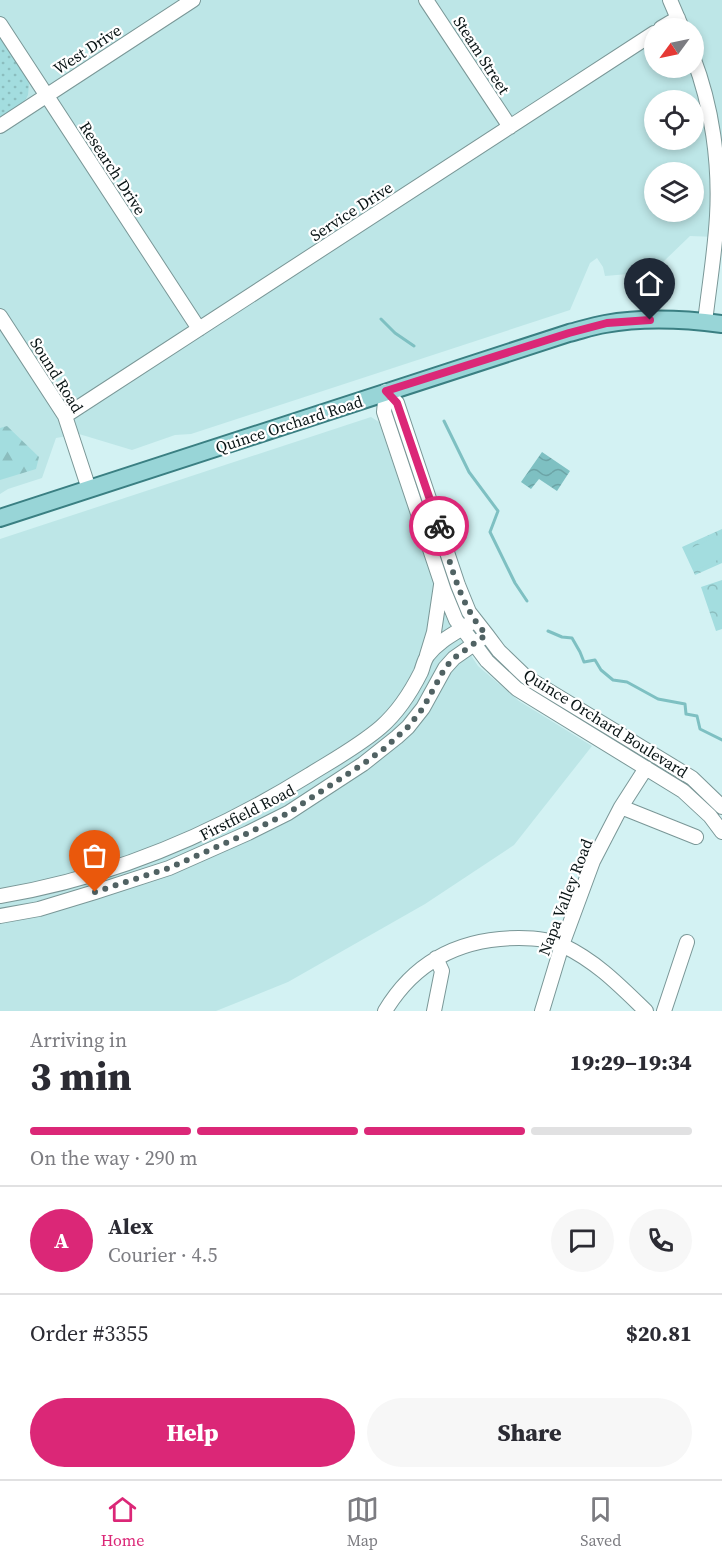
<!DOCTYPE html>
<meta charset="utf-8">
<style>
:root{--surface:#fff;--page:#f7f7f7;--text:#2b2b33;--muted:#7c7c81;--line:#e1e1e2;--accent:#db2777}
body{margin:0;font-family:"Source Serif 4",serif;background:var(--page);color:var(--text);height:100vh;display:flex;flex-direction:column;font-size:22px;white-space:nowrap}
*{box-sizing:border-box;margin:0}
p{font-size:20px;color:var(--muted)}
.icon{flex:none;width:33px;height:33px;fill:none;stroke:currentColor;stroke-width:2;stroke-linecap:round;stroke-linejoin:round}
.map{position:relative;height:1011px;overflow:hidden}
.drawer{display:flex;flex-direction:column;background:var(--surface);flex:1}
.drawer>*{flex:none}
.needle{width:39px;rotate:237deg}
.controls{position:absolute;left:644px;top:18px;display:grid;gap:12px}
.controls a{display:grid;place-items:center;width:60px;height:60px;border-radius:50%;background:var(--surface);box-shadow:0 3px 9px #0003;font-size:30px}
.pin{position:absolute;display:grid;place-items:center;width:51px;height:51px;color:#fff;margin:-62px -26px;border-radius:50% 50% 50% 0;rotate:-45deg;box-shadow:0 0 6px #0007}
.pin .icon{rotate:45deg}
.courier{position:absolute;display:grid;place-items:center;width:60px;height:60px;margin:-30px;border:4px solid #db2777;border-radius:50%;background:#fff;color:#222;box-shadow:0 2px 8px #0007}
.summary em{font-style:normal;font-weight:800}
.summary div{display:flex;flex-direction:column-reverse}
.summary{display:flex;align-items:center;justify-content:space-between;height:102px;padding:0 30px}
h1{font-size:39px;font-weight:800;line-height:45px}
.bar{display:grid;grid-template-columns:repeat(4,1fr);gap:9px 6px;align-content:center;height:72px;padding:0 30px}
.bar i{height:8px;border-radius:4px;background:var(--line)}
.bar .selected{background:var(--accent)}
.bar p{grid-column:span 4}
.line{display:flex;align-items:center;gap:15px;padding:0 30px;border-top:2px solid var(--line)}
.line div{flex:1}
.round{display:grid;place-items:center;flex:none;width:63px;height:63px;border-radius:32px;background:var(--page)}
.primary-button{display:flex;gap:12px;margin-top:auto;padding:12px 30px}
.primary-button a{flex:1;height:69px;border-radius:36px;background:var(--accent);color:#fff;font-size:24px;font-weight:800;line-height:69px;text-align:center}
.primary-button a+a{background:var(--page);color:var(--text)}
.menu{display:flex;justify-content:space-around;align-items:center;height:84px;border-top:2px solid var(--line);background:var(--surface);font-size:16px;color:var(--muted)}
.menu a{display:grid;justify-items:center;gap:3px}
.menu .selected{color:var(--accent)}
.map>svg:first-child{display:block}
</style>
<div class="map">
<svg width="722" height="1011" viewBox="0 0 722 1011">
<defs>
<pattern id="grass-dots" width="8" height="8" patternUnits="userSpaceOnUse" patternTransform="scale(1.5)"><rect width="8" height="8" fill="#a3dddf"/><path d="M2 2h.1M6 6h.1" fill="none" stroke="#8bbdbe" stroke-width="1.8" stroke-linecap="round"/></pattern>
<pattern id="forest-firs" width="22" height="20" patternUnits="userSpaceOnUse" patternTransform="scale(1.5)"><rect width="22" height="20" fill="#a3dddf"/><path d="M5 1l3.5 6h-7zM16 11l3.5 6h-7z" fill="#8bbdbe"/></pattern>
<pattern id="park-crowns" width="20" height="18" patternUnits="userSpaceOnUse" patternTransform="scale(1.5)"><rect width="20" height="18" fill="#a3dddf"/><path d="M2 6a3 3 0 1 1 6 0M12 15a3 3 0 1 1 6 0" fill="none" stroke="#8bbdbe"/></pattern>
<pattern id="water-waves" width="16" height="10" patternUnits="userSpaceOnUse" patternTransform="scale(1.5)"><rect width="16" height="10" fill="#7ec0c2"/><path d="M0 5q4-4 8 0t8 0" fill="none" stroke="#6ca4a6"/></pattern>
</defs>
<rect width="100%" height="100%" fill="#d3f2f3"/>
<!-- built -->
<path fill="#bde6e7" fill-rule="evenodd" d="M 0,0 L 722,0 L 722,239 L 716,237 L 690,236 L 663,262 L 653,269 L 640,273 L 605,276 L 603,267 L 597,258 L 590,263 L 570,310 L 191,434 L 175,435 L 132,450 L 79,434 L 56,438 L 42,478 L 8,489 L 0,494 ZM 654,28 L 693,28 L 693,68 L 654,68 ZM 654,100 L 693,100 L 693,140 L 654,140 ZM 654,172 L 693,172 L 693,212 L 654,212 Z
M 371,417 L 379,422 L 426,561 L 448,620 L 478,666 L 519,701 L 592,746 L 514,845 L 425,904 L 288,982 L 216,1011 L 0,1011 L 0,539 Z"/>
<!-- grass -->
<path fill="url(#grass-dots)" d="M 0,37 L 25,75 L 29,84 L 28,95 L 24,102 L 0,120 Z"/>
<!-- forest -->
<path fill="url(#forest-firs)" d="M 7,426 L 39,457 L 36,469 L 0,480 L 0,428 Z"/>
<!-- park -->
<path fill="url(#park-crowns)" d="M 722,529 L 722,563 L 695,575 L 682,547 Z
M 722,580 L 722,629 L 716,631 L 701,587 Z"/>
<!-- pitch -->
<path fill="#a3dddf" d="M 722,534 L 722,558 L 698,569 L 689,549 Z"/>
<!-- water -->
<path fill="url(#water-waves)" d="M 542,452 L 570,471 L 557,491 L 539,479 L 531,489 L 521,482 Z"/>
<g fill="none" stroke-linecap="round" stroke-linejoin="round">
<!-- stream -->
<path stroke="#7ec0c2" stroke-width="3" d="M 381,319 L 395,333 L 414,346
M 444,421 L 469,472 L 498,511 L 490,532 L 515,583 L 527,601
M 548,631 L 562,637 L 572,638 L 580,652 L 584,662 L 595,660 L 601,670 L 613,680 L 627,682 L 658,699 L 685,704 L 686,714 L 697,716 L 700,729 L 722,740"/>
<defs>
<path id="minor" d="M 426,0 L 510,127
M 670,0 L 682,28
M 0,24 L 199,329
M 661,28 L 678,18
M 693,57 C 712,106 720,163 717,216 C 715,252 709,287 705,322
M 0,126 L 193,0
M 0,316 L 65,416 L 89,489
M 386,391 L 384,412 L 444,591 L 456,620 L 475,645 L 487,661 L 517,689 L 683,791 L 710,816 L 722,832
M 386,391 L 397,403 L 458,585 L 469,612 L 487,635 L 499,651 L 526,677 L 692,778 L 722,807
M 65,416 L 654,33
M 427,655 L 434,632 L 441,585
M 621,807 L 696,837
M 0,896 C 110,878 214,834 309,775 C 333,760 359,746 381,727 C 398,712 411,692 421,672 C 423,667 424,660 428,655 C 440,639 460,631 475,620
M 0,916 L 39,909 L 95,892 L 169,868 L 248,833 L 288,813 L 363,764 L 397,737 L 408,727 L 423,708 L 445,668 L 454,658 L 487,635
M 385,1011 C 415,961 461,938 519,938 C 534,938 550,939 564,946 C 597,962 620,986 646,1011
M 434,1011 L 442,971 L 436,958
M 542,1011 L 562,945 L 593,861 L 621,807 L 646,768
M 664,1011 L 687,942"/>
<path id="major" d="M 0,518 L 569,333 C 581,330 593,326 605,324 C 643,317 684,319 722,324"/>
</defs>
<!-- minor casing -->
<use href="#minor" stroke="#7a9797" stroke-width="16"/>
<!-- major casing -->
<use href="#major" stroke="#3a7f82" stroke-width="20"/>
<!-- minor -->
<use href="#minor" stroke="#fff" stroke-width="14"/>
<!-- major -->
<use href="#major" stroke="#98d5d7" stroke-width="16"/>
</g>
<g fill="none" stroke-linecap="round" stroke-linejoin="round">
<!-- done -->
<path stroke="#506263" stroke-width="6" stroke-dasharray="0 10.8" d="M 95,892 L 169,868 L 248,833 L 288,813 L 363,764 L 385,748 L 408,727 L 423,708 L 445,668 L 454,658 L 486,635 C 481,628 474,620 470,612 C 455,586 448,554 439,526"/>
<!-- route -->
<path stroke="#db2777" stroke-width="8" d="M 439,526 L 397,403 L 386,391 L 569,333 L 607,323 L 650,320"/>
</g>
<g text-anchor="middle" stroke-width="4.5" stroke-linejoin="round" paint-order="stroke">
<!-- street labels -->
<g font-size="16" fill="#091415" stroke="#fff">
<text transform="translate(87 49) rotate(-33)" y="6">West Drive</text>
<text transform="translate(482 55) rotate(57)" y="6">Steam Street</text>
<text transform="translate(113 168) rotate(57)" y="6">Research Drive</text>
<text transform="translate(351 211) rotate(-33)" y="6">Service Drive</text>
<text transform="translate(57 375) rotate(58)" y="6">Sound Road</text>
<text transform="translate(289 424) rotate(-18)" y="6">Quince Orchard Road</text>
<text transform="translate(606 723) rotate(32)" y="6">Quince Orchard Boulevard</text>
<text transform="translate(247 812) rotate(-27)" y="6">Firstfield Road</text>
<text transform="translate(565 897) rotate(-69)" y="6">Napa Valley Road</text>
</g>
</g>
</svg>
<div class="controls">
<a><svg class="needle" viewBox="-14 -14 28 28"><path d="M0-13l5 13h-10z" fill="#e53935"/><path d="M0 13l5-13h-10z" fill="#7c7c81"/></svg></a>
<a><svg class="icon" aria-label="locate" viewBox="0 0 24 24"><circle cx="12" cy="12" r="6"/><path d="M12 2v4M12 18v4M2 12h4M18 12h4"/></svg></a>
<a><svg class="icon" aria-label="layers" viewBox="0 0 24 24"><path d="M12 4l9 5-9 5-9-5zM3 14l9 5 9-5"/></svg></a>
</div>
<div class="pin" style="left:95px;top:892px;background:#ea580c"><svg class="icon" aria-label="bag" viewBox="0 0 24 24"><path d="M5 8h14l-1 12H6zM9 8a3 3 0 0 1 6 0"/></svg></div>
<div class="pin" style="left:650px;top:320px;background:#1f2937"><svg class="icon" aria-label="home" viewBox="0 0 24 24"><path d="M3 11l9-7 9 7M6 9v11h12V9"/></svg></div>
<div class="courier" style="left:439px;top:526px"><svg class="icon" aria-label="bike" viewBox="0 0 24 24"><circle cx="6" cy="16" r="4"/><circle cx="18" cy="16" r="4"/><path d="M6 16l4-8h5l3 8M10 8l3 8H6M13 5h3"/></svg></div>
</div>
<section class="drawer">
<div class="summary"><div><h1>3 min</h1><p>Arriving in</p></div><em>19:29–19:34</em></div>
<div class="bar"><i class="selected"></i><i class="selected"></i><i class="selected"></i><i></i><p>On the way · 290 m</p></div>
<div class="line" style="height:108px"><b class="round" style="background:var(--accent);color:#fff">A</b><div><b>Alex</b><p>Courier · 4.5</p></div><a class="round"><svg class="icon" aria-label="chat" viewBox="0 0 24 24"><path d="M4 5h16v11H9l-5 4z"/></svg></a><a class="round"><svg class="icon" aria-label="phone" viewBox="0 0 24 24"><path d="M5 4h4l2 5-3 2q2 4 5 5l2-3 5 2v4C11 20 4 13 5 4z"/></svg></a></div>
<div class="line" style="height:78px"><div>Order #3355</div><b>$20.81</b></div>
<div class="primary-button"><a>Help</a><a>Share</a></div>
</section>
<nav class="menu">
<a class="selected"><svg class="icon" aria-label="home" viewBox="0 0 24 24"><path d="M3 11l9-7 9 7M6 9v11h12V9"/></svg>Home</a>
<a><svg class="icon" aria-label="map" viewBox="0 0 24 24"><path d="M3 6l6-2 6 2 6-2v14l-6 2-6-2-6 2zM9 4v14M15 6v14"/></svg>Map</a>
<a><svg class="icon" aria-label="saved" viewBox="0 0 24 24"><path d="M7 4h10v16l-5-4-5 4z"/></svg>Saved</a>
</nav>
